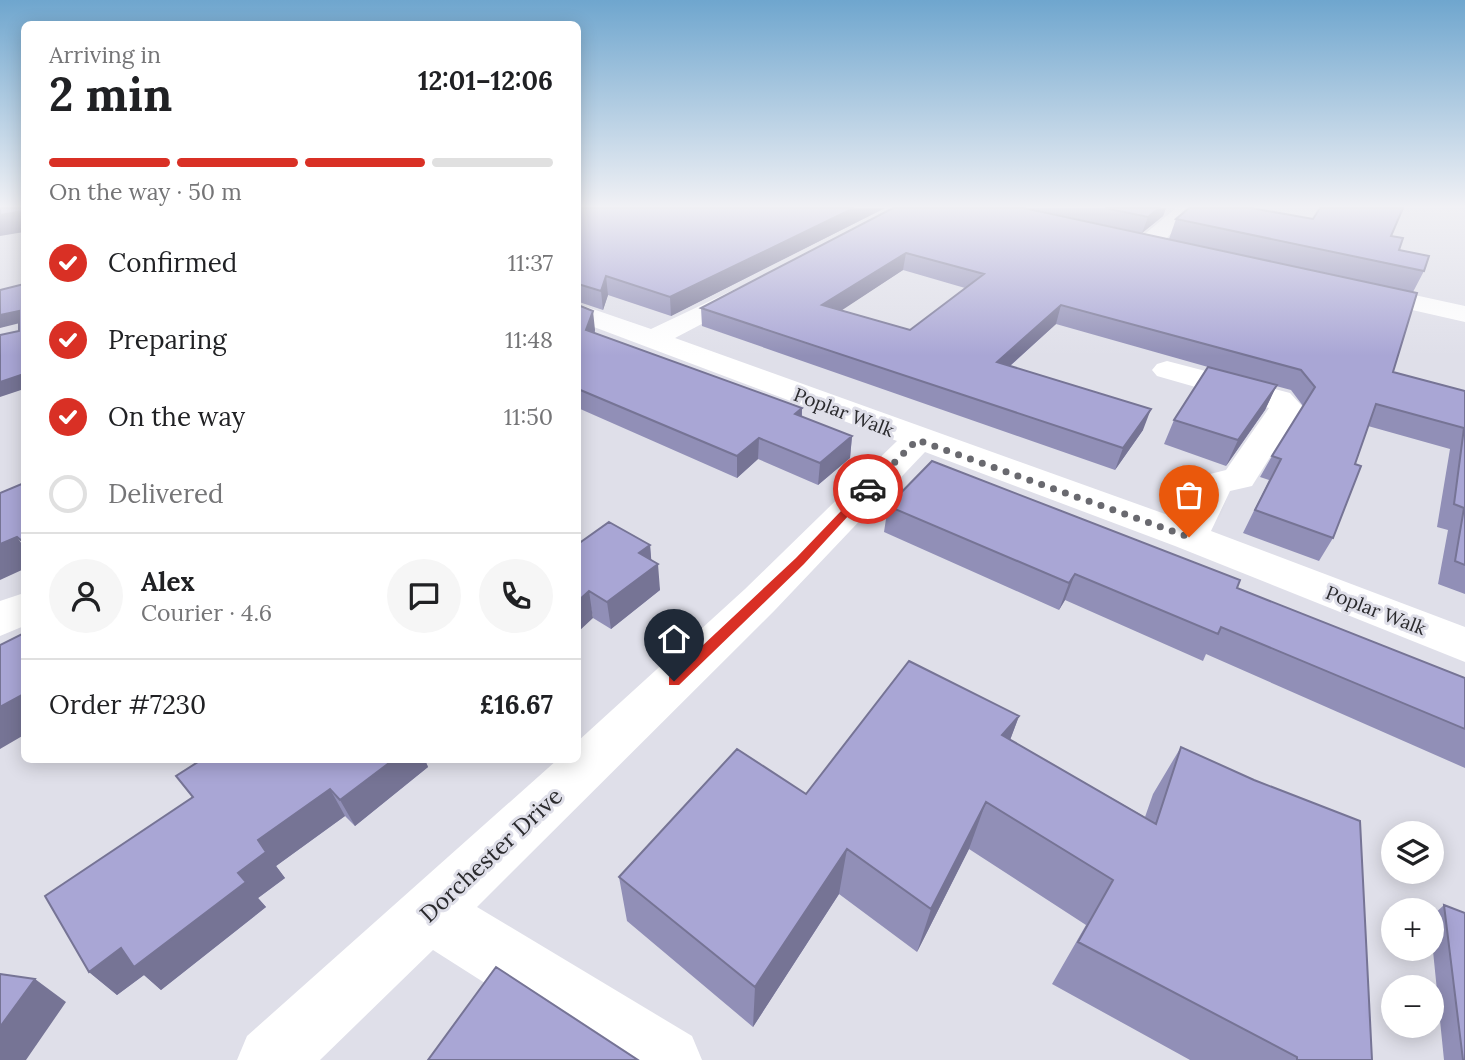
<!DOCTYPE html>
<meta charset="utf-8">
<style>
:root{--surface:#fff;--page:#f6f6f6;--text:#202124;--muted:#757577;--line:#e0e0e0;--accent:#d93025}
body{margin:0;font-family:Lora,serif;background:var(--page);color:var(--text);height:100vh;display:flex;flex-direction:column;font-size:26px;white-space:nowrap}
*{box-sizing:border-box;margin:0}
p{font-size:23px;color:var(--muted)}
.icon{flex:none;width:38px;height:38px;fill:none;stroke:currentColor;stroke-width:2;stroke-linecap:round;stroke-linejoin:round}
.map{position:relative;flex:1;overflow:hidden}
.details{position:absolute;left:21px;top:21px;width:560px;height:742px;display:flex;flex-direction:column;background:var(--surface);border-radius:10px;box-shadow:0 4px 18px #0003}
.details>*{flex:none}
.controls{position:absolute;left:1381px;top:821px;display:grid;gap:14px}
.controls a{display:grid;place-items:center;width:63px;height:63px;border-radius:50%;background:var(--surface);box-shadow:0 4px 18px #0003;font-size:35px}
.pin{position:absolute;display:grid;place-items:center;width:60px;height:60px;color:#fff;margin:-72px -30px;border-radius:50% 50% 50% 0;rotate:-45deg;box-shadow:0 0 7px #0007}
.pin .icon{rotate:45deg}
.courier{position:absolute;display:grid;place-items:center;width:70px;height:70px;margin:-35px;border:5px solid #d93025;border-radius:50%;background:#fff;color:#222;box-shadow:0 2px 9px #0007}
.overview em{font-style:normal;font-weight:700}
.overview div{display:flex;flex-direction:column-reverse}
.overview{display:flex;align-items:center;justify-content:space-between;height:119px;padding:0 28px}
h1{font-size:46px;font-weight:700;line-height:52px}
.bar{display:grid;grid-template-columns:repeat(4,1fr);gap:10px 7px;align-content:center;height:84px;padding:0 28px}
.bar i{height:9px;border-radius:5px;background:var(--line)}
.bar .on{background:var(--accent)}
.bar p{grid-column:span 4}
.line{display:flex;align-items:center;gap:18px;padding:0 28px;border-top:2px solid var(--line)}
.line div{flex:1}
.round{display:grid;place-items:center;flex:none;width:74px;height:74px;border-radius:37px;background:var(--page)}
ol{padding:0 28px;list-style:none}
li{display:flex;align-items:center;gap:21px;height:77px}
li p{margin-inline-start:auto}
li .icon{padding:7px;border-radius:50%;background:var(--accent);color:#fff;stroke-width:4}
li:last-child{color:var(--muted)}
li i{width:38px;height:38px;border:4px solid var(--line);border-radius:50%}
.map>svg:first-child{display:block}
</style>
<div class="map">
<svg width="1465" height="1060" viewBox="0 0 1465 1060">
<rect width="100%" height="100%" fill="#dfdfe9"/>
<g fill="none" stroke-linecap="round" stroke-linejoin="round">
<!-- minor -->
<path fill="#fff" fill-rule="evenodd" d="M 1176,208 L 1198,208 L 1156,248 L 1140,248 L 1137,243 L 1140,238 Z
M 748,283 L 757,285 L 760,290 L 757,295 L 675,338 L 1179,519 L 1202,476 L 1226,470 L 1269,408 L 1157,376 L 1152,370 L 1157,364 L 1167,361 L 1290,393 L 1302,406 L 1252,486 L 1230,491 L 1211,531 L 1465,627 L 1465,662 L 1175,546 L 925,452 L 775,610 L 477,907 L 692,1036 L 702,1060 L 606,1060 L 433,950 L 320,1060 L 237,1060 L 247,1036 L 557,760 L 578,760 L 578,741 L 745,589 L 897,441 L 578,321 L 578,304 L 651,329 Z
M 1364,284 L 1465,306 L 1465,322 L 1355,297 L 1351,292 L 1355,287 Z
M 24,593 L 24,626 L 0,636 L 0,601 Z"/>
</g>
<!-- wall -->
<path fill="#918fb7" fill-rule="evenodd" d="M 578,208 L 885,208 L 671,316 L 608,295 L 603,310 L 579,302 L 578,302 Z
M 893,208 L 1393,372 L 1465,391 L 1465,594 L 1438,584 L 1448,530 L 1437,527 L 1450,449 L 1368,426 L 1355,464 L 1333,538 L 1319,561 L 1243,533 L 1269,480 L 1260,477 L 1272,456 L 1303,406 L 1291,390 L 1276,386 L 1265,410 L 1226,466 L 1164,444 L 1174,420 L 1208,367 L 1056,324 L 1010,366 L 1143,430 L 1115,470 L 702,326 L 701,308 ZM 903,270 L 965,288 L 910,330 L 841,310 Z
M 1027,208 L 1166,208 L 1163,216 L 1142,233 Z
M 1176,219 L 1391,236 L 1399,250 L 1424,271 L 1413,292 L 1169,239 Z
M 578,305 L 595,330 L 595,333 L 802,408 L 802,417 L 852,436 L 850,458 L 818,485 L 758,459 L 737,478 L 578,408 Z
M 888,506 L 1237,588 L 1465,678 L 1465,768 L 1206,654 L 1203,661 L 1065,600 L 1059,610 L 884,532 Z
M 578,544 L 650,545 L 651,560 L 660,590 L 611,629 L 593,618 Z
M 1019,716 L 1010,740 L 1145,817 L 1153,794 L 1181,747 L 1372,1060 L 1190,1060 L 1052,984 L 1086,925 L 969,849 L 917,952 L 839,894 L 753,1027 L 627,921 L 619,877 L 806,794 Z
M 201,760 L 425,760 L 428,767 L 355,826 L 345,816 L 276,866 L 285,878 L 258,898 L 266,907 L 161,990 L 144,975 L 117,995 L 89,972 L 192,797 L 176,776 Z
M 1444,905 L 1465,1060 L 1444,1060 L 1432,941 L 1432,916 Z"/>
<!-- shaded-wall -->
<path fill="#767495" d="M 854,208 L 885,208 L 671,316 L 670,297 Z
M 1159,208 L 1166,208 L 1163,216 L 1142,233 L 1148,217 Z
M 24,211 L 24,232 L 0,236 L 0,215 Z
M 906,253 L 903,270 L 821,324 L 822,305 Z
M 606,276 L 608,295 L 603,310 L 601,291 Z
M 1061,305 L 1056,324 L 992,382 L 997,362 Z
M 19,311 L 24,322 L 0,328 L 0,315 Z
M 593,311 L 595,330 L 589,349 L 586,330 Z
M 24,374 L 24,389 L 0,397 L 0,382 Z
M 1277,385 L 1265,410 L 1226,466 L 1238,440 Z
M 802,408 L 801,429 L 795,414 Z
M 1151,409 L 1143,430 L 1115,470 L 1123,448 Z
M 852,436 L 850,458 L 818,485 L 820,463 Z
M 759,438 L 758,459 L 737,478 L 737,456 Z
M 17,537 L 24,547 L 24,569 L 0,580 L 0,544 Z
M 650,545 L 652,568 L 658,564 L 660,590 L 611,629 L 607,602 L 639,553 Z
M 1075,574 L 1065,600 L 1059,610 L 1069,583 Z
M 589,591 L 593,618 L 578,632 L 578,601 Z
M 24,694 L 24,735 L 0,749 L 0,707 Z
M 1019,716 L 1001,764 L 1002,735 Z
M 393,760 L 425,760 L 428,767 L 355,826 L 340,800 Z
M 330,789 L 345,816 L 276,866 L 285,878 L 258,898 L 266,907 L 161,990 L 144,975 L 117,995 L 89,972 L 121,948 L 238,873 L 258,840 Z
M 986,802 L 969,849 L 917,952 L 931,909 Z
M 847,849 L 839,894 L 753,1027 L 755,987 Z
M 35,979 L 66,1002 L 26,1060 L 0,1060 L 0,1027 Z"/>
<!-- building -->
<path fill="#a9a6d5" stroke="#767495" stroke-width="2" fill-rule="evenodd" d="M 0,208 L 24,208 L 24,211 L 0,215 Z
M 578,208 L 854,208 L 670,297 L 606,276 L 601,291 L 578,284 Z
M 893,208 L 1024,208 L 1417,293 L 1393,372 L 1465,391 L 1465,565 L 1455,561 L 1464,508 L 1454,504 L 1464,428 L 1376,404 L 1355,464 L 1361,466 L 1333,538 L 1255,510 L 1281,459 L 1272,456 L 1315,387 L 1301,370 L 1061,305 L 997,362 L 1151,409 L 1123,448 L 701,308 ZM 906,253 L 984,274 L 910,330 L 822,305 Z
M 1105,208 L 1159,208 L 1148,217 Z
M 1189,208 L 1251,208 L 1313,219 L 1320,208 L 1403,208 L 1391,236 L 1403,238 L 1399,250 L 1429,256 L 1424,271 L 1176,219 Z
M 24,284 L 24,374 L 0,382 L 0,335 L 19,331 L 19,311 L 0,315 L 0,290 Z
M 578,305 L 593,311 L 586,330 L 802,408 L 795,414 L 852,436 L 820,463 L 759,438 L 737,456 L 578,389 Z
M 1208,367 L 1277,385 L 1238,440 L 1174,420 Z
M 932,461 L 1240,580 L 1237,588 L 1465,678 L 1465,729 L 1221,627 L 1218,634 L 1075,574 L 1069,583 L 888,506 Z
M 24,483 L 24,540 L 22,541 L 17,537 L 0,544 L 0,493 Z
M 609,522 L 650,545 L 639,553 L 658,564 L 607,602 L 589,591 L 578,601 L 578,544 Z
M 24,633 L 24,694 L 0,707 L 0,645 Z
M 909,661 L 1019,716 L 1002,735 L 1156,824 L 1181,747 L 1254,780 L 1360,821 L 1372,1060 L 1297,1060 L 1297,1057 L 1078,942 L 1113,880 L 986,802 L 931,909 L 847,849 L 755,987 L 619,877 L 737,749 L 806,794 Z
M 201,760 L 393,760 L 340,800 L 330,789 L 258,840 L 266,852 L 238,873 L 246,882 L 134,967 L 121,948 L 89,972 L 45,896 L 193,797 L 176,776 Z
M 1444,905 L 1465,913 L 1465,1060 L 1463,1060 Z
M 496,967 L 638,1060 L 428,1060 Z
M 0,974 L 35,979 L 0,1027 Z"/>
<!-- sky -->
<linearGradient id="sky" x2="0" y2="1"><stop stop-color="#6fa6ce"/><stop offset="0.58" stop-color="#f1f1f5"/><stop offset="1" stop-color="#f1f1f5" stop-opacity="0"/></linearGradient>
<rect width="1465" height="356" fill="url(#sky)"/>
<!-- route -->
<path fill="#d93025" d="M 864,487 L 873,489 L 804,564 L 679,685 L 669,685 L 669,677 L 796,558 Z"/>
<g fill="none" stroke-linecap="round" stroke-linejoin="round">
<!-- done -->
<path stroke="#69696f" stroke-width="7" stroke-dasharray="0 12.6" d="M 868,489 L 917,440 L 1189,537"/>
</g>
<g text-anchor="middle" stroke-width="6" stroke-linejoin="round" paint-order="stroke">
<!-- street labels -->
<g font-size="19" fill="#2a2a2d" stroke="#dfdfe9">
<text transform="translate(844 412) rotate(21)" y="7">Poplar Walk</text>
<text transform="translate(1376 610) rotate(21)" y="7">Poplar Walk</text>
</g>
<!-- near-street labels -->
<g font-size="23" fill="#2a2a2d" stroke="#dfdfe9">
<text transform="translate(491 855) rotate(-43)" y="8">Dorchester Drive</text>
</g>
</g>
</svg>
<div class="controls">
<a><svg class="icon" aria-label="layers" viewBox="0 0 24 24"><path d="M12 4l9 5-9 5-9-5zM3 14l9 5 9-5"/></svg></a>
<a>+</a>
<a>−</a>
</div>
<div class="pin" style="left:1189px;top:537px;background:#ea580c"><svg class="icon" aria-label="bag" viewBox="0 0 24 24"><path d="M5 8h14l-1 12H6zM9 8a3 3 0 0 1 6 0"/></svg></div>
<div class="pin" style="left:674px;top:681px;background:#1f2937"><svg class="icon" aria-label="home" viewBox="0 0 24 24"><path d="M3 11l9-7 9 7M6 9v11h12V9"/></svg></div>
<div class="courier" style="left:868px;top:489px"><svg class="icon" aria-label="car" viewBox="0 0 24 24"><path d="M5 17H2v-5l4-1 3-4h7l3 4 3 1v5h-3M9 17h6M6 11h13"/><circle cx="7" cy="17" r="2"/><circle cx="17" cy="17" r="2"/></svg></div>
<section class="details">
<div class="overview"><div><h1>2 min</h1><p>Arriving in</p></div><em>12:01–12:06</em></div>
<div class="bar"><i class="on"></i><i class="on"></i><i class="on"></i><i></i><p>On the way · 50 m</p></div>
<ol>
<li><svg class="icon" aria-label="check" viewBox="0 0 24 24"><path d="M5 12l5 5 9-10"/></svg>Confirmed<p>11:37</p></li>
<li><svg class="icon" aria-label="check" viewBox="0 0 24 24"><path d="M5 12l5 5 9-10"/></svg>Preparing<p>11:48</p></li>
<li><svg class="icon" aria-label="check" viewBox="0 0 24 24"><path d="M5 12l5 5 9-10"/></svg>On the way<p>11:50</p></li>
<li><i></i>Delivered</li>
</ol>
<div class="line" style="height:126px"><a class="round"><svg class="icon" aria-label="person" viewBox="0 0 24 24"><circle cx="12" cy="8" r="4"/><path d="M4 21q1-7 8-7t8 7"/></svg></a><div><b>Alex</b><p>Courier · 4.6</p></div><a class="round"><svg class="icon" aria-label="chat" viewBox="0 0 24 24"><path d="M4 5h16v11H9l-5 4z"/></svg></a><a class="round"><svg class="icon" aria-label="phone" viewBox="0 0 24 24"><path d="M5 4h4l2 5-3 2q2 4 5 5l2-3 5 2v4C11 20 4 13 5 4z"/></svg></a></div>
<div class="line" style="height:91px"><div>Order #7230</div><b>£16.67</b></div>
</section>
</div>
